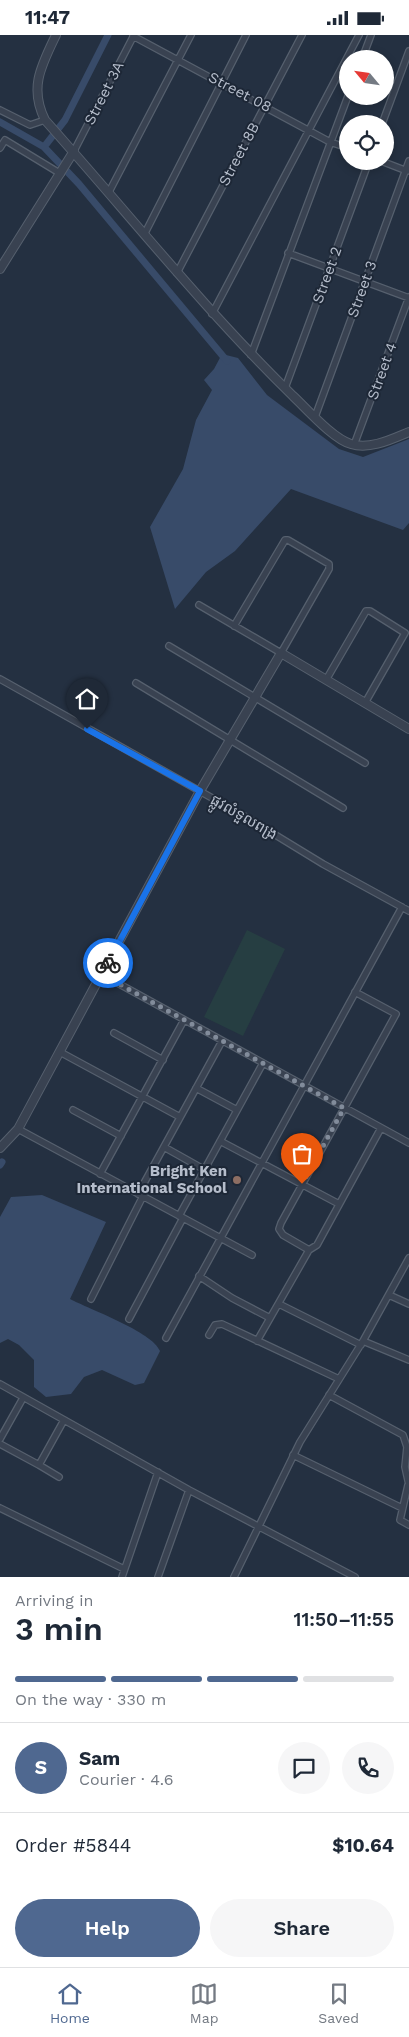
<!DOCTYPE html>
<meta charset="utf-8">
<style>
:root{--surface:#fff;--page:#f6f6f7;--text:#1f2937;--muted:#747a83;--line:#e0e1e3;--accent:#4f6890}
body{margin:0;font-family:"Work Sans","Noto Sans Khmer",sans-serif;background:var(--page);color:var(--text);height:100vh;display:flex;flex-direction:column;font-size:19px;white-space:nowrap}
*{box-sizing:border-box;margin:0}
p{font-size:16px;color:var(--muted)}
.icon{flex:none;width:28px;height:28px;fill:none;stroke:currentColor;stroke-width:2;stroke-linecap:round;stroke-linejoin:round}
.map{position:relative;height:1542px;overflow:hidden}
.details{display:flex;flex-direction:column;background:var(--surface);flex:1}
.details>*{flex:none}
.needle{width:32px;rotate:299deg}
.fabs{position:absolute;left:339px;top:15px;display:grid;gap:10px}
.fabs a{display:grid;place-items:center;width:55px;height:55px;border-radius:50%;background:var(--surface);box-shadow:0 2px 8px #0003;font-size:25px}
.pin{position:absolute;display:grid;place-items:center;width:42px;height:42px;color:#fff;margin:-51px -21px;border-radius:50% 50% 50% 0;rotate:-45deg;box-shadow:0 0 5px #0007}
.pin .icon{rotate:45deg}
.courier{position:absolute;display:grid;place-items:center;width:50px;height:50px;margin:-25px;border:4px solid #1a73e8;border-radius:50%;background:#fff;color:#222;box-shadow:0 1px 6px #0007}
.head em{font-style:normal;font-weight:600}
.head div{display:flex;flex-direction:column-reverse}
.head{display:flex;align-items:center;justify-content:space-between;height:85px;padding:0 15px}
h1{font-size:32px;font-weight:600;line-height:38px}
.bar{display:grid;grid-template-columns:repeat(4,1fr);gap:8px 5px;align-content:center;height:60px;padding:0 15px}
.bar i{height:6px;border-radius:4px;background:var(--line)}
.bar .on{background:var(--accent)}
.bar p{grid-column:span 4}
.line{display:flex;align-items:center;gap:12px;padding:0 15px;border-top:1px solid var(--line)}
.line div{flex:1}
.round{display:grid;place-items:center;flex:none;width:52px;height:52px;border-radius:26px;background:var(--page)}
.action{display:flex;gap:10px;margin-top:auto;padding:10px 15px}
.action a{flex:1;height:58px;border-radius:30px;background:var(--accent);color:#fff;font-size:20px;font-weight:600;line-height:58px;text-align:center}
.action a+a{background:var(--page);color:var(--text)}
.status{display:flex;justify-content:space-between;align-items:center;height:35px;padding:0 25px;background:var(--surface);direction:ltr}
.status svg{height:14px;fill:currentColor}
.menu{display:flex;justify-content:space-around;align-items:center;height:70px;border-top:1px solid var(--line);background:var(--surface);font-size:14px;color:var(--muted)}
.menu a{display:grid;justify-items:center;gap:2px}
.menu .on{color:var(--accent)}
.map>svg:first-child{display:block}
</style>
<div class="status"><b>11:47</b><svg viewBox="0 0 49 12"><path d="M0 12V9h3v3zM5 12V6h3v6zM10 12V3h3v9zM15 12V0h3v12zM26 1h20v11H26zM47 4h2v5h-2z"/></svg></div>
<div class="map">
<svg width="409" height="1542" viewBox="0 0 409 1542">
<rect width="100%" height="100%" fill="#243041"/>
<!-- green -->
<path fill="#263e42" d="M 247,895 L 285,914 L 243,1001 L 204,982 Z"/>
<!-- water -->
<path fill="#384b69" d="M 222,319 L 238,323 L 267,360 L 339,414 L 363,422 L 409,404 L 409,488 L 403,495 L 291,454 L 235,516 L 206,537 L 175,574 L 150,492 L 183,434 L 196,385 L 212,355 L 204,345 L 214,334 Z
M 42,1160 L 106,1187 L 70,1264 C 89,1274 153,1297 160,1316 L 144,1348 L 135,1350 L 102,1335 L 84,1342 L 71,1359 L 46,1362 L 34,1352 L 34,1325 L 19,1310 L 8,1304 L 0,1308 L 0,1182 L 11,1162 Z"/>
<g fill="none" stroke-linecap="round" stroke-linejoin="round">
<!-- canal -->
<path stroke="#384b69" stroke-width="7" d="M 0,87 L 44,112 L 79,149 L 227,326
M 44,112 L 65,85 L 108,0
M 0,1130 L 2,1127"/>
<defs>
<path id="minor" d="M 133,1 L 330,107 L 348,113
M 362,24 L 371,0
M 0,75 L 30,90 L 45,85
M 382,89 L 409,16
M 0,113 L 5,105 L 61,139
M 74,116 L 134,0
M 381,126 L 407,136
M 109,157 L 191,0
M 145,198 L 246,0
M 288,218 L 409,263
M 177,238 L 302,0
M 212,279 L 359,0
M 251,320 L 348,61
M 285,353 L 369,126
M 315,382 L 409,126
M 354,410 L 409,262
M 199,570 L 281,618 L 329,534 L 329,529 L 288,505 L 285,505 L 234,591
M 169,611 L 365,728
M 0,644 L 246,782 L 323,829 L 409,876
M 326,645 L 366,576 L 370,576 L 405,598 L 365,668
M 136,648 L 343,773
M 101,939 L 409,1108
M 114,998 L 163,1025
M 60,1017 L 180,1082
M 196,1053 L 237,1075
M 73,1075 L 121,1101
M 18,1094 L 252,1220
M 220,1106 L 339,1169
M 164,1112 L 205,1135
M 100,1139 L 184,985
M 138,1159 L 222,1006
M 179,1181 L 263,1028
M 309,1215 L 283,1200 L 279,1194 L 281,1188 L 396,979 L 355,957
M 199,1241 L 232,1263 L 270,1283
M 389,1260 L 409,1269
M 91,1264 L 143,1161
M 279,1269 L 361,1310
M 129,1284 L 183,1183
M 209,1300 L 215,1290 L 222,1289 L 339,1344
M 166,1303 L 402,872
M 257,1306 L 309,1215 L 317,1210 L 381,1093
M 363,1306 L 409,1325
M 0,1349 L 189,1455 L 355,1542
M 329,1360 L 403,1400 L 407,1412 L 405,1432 L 409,1450
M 0,1404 L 23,1363
M 0,1409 L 39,1430 L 64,1385
M 293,1420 L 402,1473
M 39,1430 L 59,1442
M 408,1450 L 400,1485 L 409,1490
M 0,1473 L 124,1534
M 122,1542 L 158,1437
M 158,1542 L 189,1455
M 234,1542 L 300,1407 L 363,1306 L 409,1223"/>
<path id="tertiary" d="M 56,0 C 41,31 29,53 45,85 C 128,178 204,274 293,361 C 307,374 333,404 351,409 C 370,415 392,404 409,397
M 0,234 L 74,116
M 0,1113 L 18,1094 L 200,756 L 281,618 L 409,694"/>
</defs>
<!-- minor casing -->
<use href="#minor" stroke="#56606e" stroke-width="8"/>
<!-- tertiary casing -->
<use href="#tertiary" stroke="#56606e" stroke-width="10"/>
<!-- minor -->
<use href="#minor" stroke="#394251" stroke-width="5.5"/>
<!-- tertiary -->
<use href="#tertiary" stroke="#394251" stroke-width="8"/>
</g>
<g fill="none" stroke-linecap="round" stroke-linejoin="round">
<!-- done -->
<path stroke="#828c9b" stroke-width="5" stroke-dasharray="0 9" d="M 108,928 L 101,939 L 344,1073 L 302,1149"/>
<!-- route -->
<path stroke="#1a73e8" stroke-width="6" d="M 87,694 L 200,756 L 108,928"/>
</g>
<!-- markers -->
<circle fill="#8d6e63" stroke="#1d2736" stroke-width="2" cx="237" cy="1145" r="5"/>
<g text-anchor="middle" stroke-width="4" stroke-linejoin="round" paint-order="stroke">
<!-- street labels -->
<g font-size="15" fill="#b5bdcb" stroke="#1d2736">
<text transform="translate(240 57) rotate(28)" y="5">Street 08</text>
<text transform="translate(104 58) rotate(-63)" y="5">Street 3A</text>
<text transform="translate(239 119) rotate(-62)" y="5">Street 8B</text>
<text transform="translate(327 240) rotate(-70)" y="5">Street 2</text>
<text transform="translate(362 254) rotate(-70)" y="5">Street 3</text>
<text transform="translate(382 336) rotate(-70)" y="5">Street 4</text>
<text transform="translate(244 782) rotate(30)" y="5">ផ្លូវលំទួលពង្រ</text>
</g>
<!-- poi labels -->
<g font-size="15" font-weight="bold" fill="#b5bdcb" stroke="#1d2736" text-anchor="end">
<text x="227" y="1141">Bright Ken<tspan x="227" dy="17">International School</tspan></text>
</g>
</g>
</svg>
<div class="fabs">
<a><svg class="needle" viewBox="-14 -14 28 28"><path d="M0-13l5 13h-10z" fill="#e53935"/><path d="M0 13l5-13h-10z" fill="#747a83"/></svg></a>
<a><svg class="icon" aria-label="locate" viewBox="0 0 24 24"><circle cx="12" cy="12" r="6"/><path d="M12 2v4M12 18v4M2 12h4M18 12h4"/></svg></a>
</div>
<div class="pin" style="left:302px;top:1149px;background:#ea580c"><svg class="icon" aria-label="bag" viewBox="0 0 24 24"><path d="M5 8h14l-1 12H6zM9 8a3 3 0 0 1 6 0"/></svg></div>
<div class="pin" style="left:87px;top:694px;background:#1f2937"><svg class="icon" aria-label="home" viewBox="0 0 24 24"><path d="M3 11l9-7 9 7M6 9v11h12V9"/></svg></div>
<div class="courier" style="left:108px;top:928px"><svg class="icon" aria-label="bike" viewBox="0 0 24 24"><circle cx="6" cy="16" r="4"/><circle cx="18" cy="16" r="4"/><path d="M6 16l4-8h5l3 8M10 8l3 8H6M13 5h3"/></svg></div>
</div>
<section class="details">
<div class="head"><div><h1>3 min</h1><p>Arriving in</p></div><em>11:50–11:55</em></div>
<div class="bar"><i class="on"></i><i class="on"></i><i class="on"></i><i></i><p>On the way · 330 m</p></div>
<div class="line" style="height:90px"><b class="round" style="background:var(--accent);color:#fff">S</b><div><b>Sam</b><p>Courier · 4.6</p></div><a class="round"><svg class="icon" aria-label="chat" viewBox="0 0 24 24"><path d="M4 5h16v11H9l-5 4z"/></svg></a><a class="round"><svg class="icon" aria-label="phone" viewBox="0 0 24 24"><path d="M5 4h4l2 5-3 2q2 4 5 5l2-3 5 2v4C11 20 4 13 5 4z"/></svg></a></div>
<div class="line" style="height:65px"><div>Order #5844</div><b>$10.64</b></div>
<div class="action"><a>Help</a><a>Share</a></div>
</section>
<nav class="menu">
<a class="on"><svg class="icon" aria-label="home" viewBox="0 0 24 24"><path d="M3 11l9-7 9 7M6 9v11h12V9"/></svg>Home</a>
<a><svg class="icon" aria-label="map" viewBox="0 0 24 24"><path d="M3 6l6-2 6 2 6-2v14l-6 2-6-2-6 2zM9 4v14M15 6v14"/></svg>Map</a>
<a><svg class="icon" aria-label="saved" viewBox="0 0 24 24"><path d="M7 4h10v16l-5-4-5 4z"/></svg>Saved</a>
</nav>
